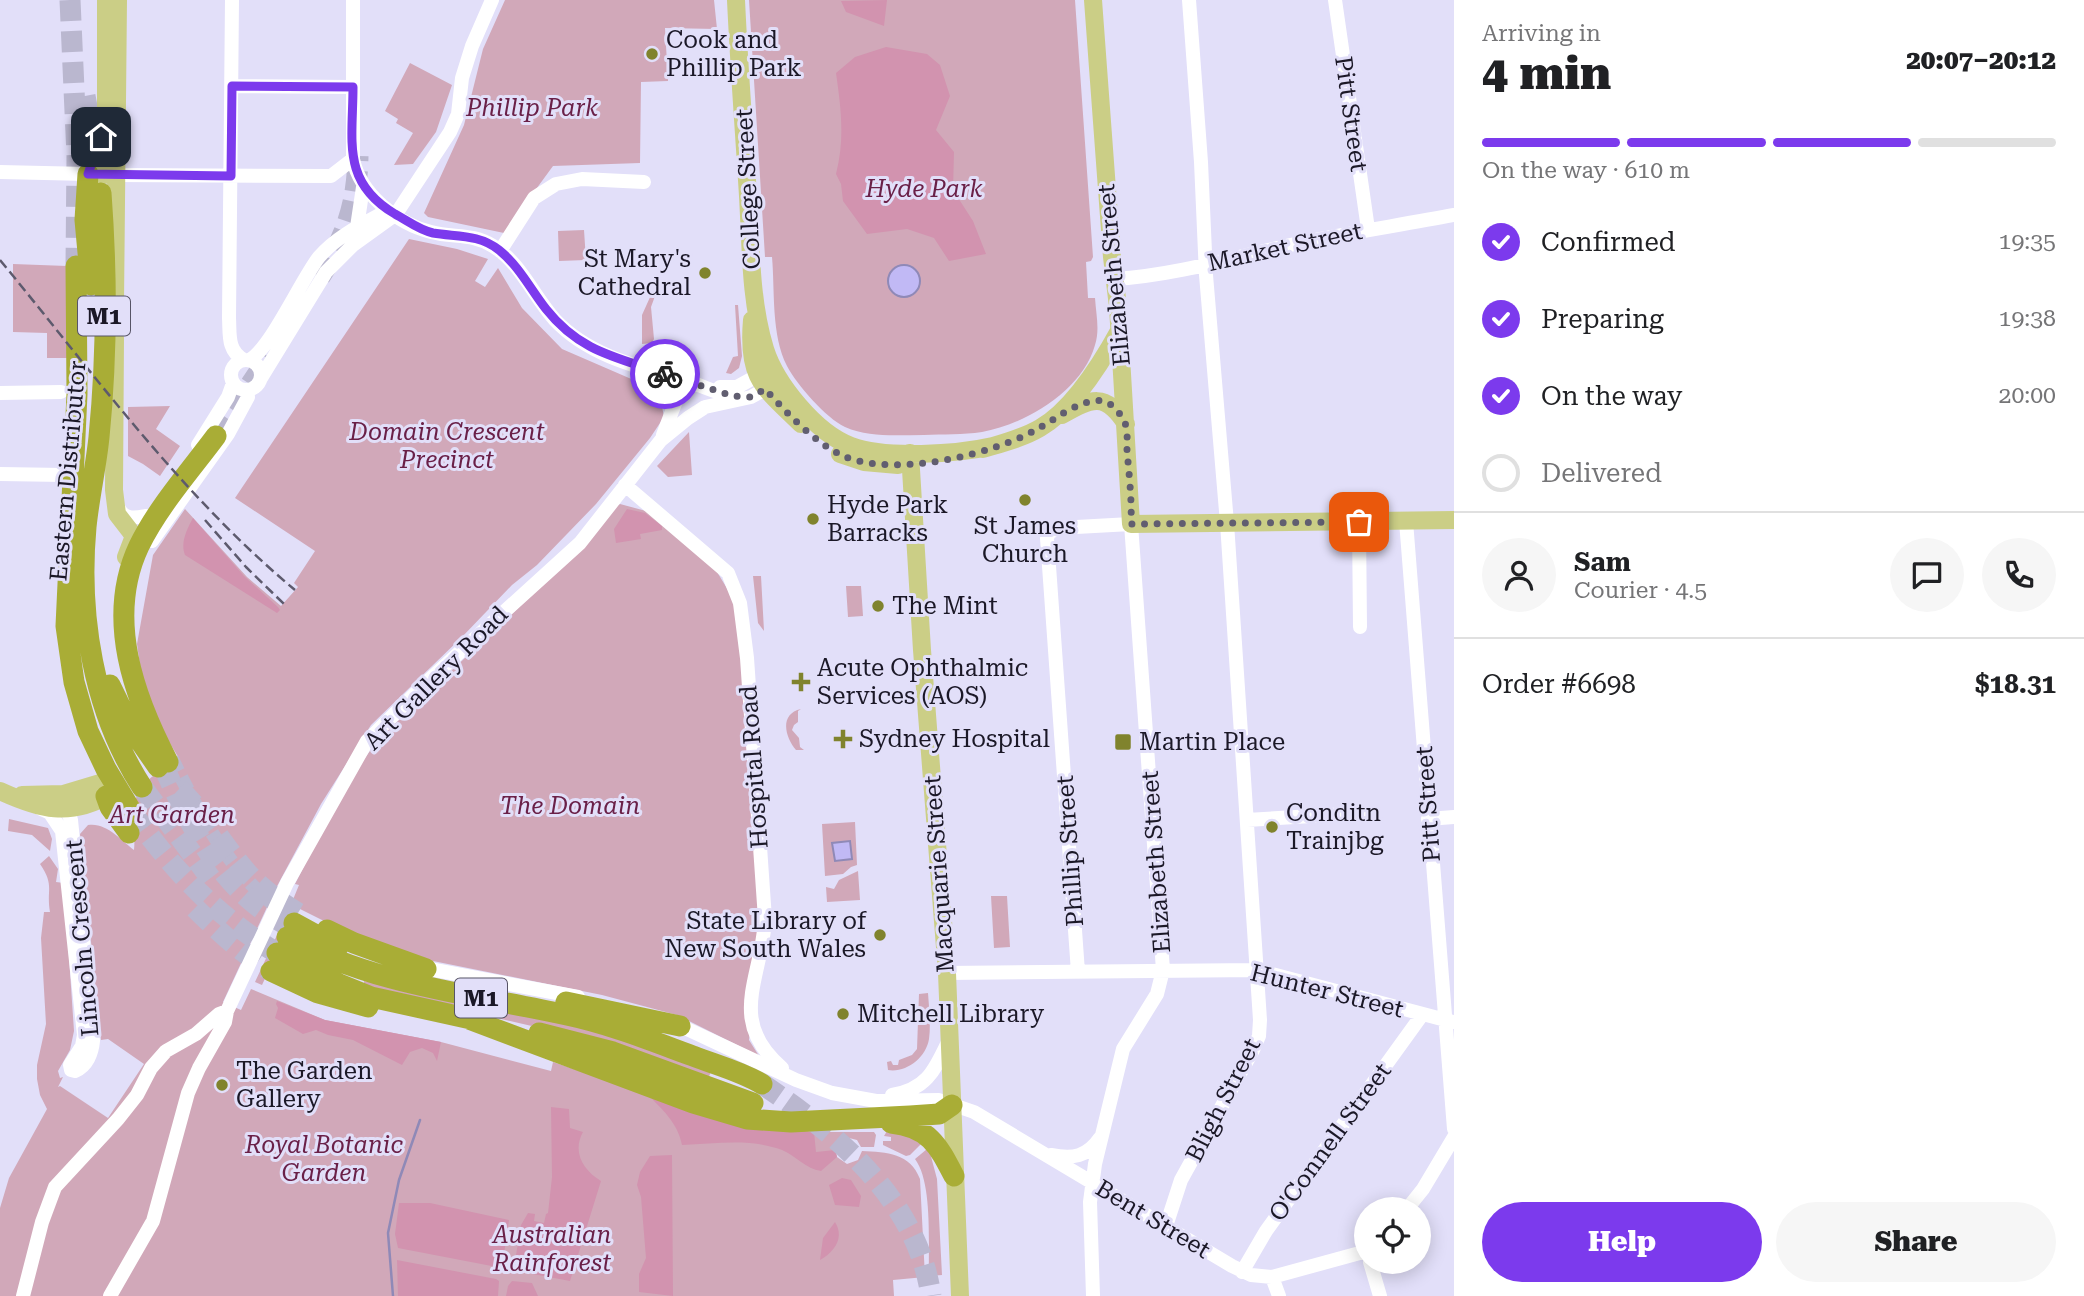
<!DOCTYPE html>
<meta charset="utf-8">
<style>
:root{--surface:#fff;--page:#f6f6f6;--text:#202124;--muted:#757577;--line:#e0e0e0;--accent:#7c3aed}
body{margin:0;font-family:"Roboto Serif",serif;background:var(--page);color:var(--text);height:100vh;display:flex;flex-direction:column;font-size:26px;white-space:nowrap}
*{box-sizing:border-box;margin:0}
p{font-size:23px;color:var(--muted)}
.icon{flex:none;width:38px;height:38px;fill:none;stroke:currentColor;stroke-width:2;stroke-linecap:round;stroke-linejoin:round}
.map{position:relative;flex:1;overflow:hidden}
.sheet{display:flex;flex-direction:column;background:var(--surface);width:630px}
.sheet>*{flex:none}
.controls{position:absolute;left:1354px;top:1197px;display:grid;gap:14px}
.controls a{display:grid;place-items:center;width:77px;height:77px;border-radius:50%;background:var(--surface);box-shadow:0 4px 18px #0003;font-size:35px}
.pin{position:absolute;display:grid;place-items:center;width:60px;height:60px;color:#fff;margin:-30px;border-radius:14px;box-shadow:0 4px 10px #0006}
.courier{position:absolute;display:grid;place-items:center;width:70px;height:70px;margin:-35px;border:5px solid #7c3aed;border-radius:50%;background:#fff;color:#222;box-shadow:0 2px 9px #0007}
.head em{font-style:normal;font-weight:800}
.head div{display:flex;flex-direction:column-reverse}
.head{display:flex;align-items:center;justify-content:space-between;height:119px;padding:0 28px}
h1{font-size:46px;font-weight:800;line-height:52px}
.bar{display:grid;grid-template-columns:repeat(4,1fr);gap:10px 7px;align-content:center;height:84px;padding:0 28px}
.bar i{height:9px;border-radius:5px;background:var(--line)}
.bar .active{background:var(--accent)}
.bar p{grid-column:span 4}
.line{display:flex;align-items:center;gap:18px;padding:0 28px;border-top:2px solid var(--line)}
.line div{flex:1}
.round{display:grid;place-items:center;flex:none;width:74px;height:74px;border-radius:37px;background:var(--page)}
ol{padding:0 28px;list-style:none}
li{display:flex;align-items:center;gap:21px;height:77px}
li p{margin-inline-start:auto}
li .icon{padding:7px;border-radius:50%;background:var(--accent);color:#fff;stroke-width:4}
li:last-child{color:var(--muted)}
li i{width:38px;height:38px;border:4px solid var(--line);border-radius:50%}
.button{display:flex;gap:14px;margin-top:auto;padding:14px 28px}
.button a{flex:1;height:80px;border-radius:42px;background:var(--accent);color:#fff;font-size:28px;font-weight:800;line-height:80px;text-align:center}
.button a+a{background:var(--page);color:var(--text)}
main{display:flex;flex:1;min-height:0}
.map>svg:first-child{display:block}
</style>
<main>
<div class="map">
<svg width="1454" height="1296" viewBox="0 0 1454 1296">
<rect width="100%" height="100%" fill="#e2dff9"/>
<!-- green -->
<path fill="#d1a8b9" d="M 505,0 L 714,0 L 717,29 L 665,28 L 668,81 L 641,82 L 640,163 L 553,166 L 504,233 L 428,217 L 424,213 L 464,125 L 483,49 Z
M 749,0 L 1075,0 L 1093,257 L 1091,261 L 1086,262 L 1088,298 L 1095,298 C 1096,314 1100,330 1095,345 C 1082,391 1026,424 982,432 C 963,435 943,434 924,435 C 897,435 870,438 845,427 C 826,418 797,385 787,366 C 771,335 775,291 772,257 L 765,257 Z
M 410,63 L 452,85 L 436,132 L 413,164 L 394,165 L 413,133 L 396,123 L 398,119 L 385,111 Z
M 584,230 L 586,260 L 559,261 L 558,231 Z
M 409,239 L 457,249 L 488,259 L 475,281 L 485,287 L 498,268 L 522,308 L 562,349 L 659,391 L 664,417 L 650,438 L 596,504 L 537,565 L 512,585 L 462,637 L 371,725 L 321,804 L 275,890 L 223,1002 L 241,1010 L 251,989 L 325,1020 L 441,1042 L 551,1071 L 553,1062 L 729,1121 L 814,1132 L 874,1132 L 876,1135 L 874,1147 L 861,1147 L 857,1140 L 845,1137 C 836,1142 835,1148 837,1157 L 847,1164 L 858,1160 L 862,1151 C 887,1152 910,1153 920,1179 L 925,1277 L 893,1280 L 894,1296 L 0,1296 L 0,1208 L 9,1178 L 47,1109 L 40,1095 L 37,1079 L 37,1065 L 46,1024 L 41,938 L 44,912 L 50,912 C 46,889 55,886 40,864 L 49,856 L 58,869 L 56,882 L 64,883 L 74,1031 L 70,1050 L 58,1071 L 60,1078 L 63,1077 L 58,1087 L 60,1086 L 108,1118 L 144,1064 L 108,1039 L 101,1040 L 80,834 L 88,825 C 106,822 121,840 134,850 C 135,840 134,832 133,822 C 132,785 152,775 180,760 L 157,722 L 142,680 L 137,644 L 153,555 L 185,509 L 247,577 L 281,606 L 298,587 L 294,583 L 315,551 L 235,498 Z
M 13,264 L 67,266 L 67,358 L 47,358 L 47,333 L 13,332 Z
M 651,295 L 655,296 L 651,307 L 654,339 L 652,343 L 642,344 L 642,315 Z
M 735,305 L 738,305 L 742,356 L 739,368 L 731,374 L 726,373 L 733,357 L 738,356 Z
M 170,406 L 156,429 L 180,446 L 160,476 L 143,464 L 128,456 L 128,407 Z
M 689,432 L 692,475 L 668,477 L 657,466 Z
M 620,504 L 646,511 L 711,562 L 731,595 L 738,621 L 762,930 L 749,1040 L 759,1056 L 677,1015 L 602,995 L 418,958 L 354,936 L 298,908 L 262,985 L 255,982 L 291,905 L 296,907 L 292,902 L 299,885 L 295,884 C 321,834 345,780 381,737 L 569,560 L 614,507 Z
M 753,576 L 761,576 L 764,631 L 758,623 Z
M 846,586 L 861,586 L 863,616 L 848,617 Z
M 801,709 L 798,711 L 798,722 L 794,725 L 792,730 L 799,738 L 800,747 L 804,750 L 796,750 C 785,737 779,714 801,709 Z
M 9,819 L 48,828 L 52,839 L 50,851 L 32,835 L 8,831 Z
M 855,822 L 857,865 L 851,867 L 843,874 L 825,876 L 822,824 Z
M 858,871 L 860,900 L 827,902 L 826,887 L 834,889 L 839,880 Z
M 1007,896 L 1010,947 L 994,948 L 991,896 Z
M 364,981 L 549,1016 L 712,1069 L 708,1079 L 536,1027 L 400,996 L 364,984 Z
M 928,993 C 929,1008 931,1024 929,1039 C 926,1058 906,1073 888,1070 L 887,1062 L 891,1061 L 893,1065 L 898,1065 L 899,1060 L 912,1055 L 917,1049 L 919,994 Z
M 887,1131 L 908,1133 L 921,1144 L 910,1155 L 906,1156 L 883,1145 L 883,1141 L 891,1141 L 891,1137 L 884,1136 Z
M 927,1149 L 929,1149 L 937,1179 L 942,1275 L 929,1276 C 928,1246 933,1183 915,1159 Z"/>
<!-- forest -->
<path fill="#d293af" d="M 887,0 L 884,26 L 846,12 L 841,1 Z
M 886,47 L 927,54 L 940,65 L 950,96 L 936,130 L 954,152 L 953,190 L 973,221 L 986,254 L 949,261 L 934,238 L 907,229 L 867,234 L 843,201 L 841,184 L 836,174 C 845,139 841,108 836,73 L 855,57 Z
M 627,509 L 645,513 L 662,526 L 662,530 L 640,534 L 641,539 L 616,543 L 614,529 Z
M 193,518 L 244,576 L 278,607 L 280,610 L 277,613 L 185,555 C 180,543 187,529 193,518 Z
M 277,1001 L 325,1020 L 441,1042 L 437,1061 L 433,1053 L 422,1048 L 410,1052 L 402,1065 L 353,1040 L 328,1035 L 316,1030 L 303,1034 L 275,1018 L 278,1008 L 276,1004 Z
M 647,1094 L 761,1127 L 814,1132 L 816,1152 L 835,1150 L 837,1157 L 821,1171 C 806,1169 796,1156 782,1150 C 750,1138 716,1144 682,1145 C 678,1123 662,1109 647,1094 Z
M 551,1107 L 569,1109 L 570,1128 L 583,1132 C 572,1152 583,1170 601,1181 L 570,1281 L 517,1271 L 514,1267 L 521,1225 L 528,1213 L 535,1214 L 534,1221 L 544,1223 L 546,1214 L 548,1213 L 552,1177 Z
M 672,1155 L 673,1296 L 639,1292 L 639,1274 L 646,1258 L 641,1197 L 637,1185 L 640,1172 L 650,1156 Z
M 842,1178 L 851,1180 L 861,1196 L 859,1207 L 835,1205 L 829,1185 Z
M 399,1203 L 430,1203 L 509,1220 L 502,1268 L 398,1248 L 395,1234 Z
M 835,1222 C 845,1238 834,1252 820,1260 L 823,1238 Z
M 397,1260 L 496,1279 L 499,1281 L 498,1296 L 398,1296 Z
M 512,1281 L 532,1283 L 538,1296 L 506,1296 L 508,1286 Z"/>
<!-- water -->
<path fill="#c1b9f5" stroke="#8f89b7" stroke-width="2" d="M888 281a16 16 0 1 1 32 0a16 16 0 1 1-32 0Z
M 850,841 L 852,859 L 835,861 L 832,843 Z"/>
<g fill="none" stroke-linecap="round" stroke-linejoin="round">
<!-- stream -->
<path stroke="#8f89b7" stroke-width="2.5" d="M 393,1296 L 388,1233 L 399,1180 L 420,1120"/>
<!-- minor-tunnel -->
<path stroke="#bab7cf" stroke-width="14" stroke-dasharray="14 7" stroke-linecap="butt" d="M 172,759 C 202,819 236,886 296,919"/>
<!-- highway-tunnel -->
<path stroke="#bab7cf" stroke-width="21" stroke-dasharray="21 10" stroke-linecap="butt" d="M 70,0 L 77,156 L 76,266
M 85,96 L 97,160
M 320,277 C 346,236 357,205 358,156
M 216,436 L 269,357
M 163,765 C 185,815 211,869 255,904 C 266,913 279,920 291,928
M 142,787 L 212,880
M 179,789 C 207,815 225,849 251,877 C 265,891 281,903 298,913
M 132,812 C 172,869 217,917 277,953
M 195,908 C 219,932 242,953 271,971
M 762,1084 C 838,1135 917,1199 931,1296"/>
<!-- minor -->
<path stroke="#fff" stroke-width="14" d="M 232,0 L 229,318 C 230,334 227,351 244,360
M 353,0 L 353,159 C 360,194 398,224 431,232 C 454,238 472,233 493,246 C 520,262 534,297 555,320 C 590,357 642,368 690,382 C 705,387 719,394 735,397
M 1335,0 L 1368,229
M 232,86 L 353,87
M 0,172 L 88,174
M 115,175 L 331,176 L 353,159
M 357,227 L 363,187
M 500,251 L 534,198 L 556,184 L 582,179 L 644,182
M 1115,279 C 1176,275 1236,257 1295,244 C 1348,233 1401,225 1454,215
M231 375a15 15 0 1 1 30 0a15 15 0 1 1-30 0Z
M 249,360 C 270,350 301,280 319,257 C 337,236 363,224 387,211
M 261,378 L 326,272 L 353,245 L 396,214 L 450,132 L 458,114 L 462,78 L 472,46 L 492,0
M 720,387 L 737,387 L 757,376
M 0,393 L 61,392
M 663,435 L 684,380
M 198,445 L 228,397 L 233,383
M 0,474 L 64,475
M 625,485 L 728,573 L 740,603 L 747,658 L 765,919 C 762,979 726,1020 782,1068
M 118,507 C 124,520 134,518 146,516
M 1406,521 L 1454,1129
M 1359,522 L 1360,627
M 152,541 L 228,434 L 248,397
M 39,808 L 50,813 L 62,831 L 84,1035 L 82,1046 L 70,1065 L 71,1070 L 75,1071 C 87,1066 92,1053 93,1041 L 71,820 L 66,808
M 1428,819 L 1454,817
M 1247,820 L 1363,813
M 419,967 L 578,997
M 1078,972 L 1047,538 L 1049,533 L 1058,528 L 1131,524 L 1163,970 L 1157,994 L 1123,1049 L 1095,1164 L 1090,1202 L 1093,1296
M 947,973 L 1257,970 L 1453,1022
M 672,1022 L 796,1080 L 832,1093 L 876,1101 L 939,1100 L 974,1112 L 1232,1266 L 1251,1275 L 1272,1277 L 1367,1251
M 892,1095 C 928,1089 935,1069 949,1040
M 1051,1155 C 1073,1159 1087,1157 1100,1138
M 1407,1209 L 1423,1189 L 1454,1137
M 1166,1226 L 1181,1180 L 1253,1050 L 1259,1036 L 1260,1020 L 1227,523 L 1206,275 L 1201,162 L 1189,0
M 1370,1262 L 1380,1296
M 1242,1272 L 1266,1231 L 1422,1015
M 1272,1277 L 1279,1296
M 23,1296 L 42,1222 L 55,1187 L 118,1119 L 137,1095 L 151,1068 L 166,1051 L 196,1034 L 219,1014 L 227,1011
M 110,1296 L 153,1221 L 188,1093 L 199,1068 L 225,1022 L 227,1011 L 287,883 L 367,741 L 428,681 L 580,543 L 661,440 L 688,418 L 705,407 L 751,397 L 765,389"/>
<!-- major -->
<path stroke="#cbce86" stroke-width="18" d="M 106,0 L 106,111 L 101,137 L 88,174 L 115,175
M 736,0 C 739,65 744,131 748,196 C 751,247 750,300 765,349 C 776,384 816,433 851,446 C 885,459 958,454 993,446
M 1093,0 L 1112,257 L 1118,307 L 1131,524 L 1454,520
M 115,303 L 118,0
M 752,320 C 747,378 762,386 801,424
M 115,338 L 114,490 L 117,514 L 134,536 L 126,557
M 1062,415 C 1092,398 1105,392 1126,424
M 983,449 C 1003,443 1023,438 1040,428 C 1073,409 1102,362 1120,329
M 910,453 L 922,650 L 947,973 L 960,1296
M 840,454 L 864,462 L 898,465
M 0,791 C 39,809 70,818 110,794
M 22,795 L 63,794 L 103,782"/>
<!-- highway -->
<path stroke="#a9ad36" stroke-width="21" d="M 88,174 L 85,220 L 91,285
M 101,193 C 107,274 107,357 99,437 C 96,467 89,497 86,527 C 78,615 93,711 142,787
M 76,266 L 77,394 L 66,626 L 74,682 L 88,731 L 106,769 L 132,812
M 110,685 L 131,728 L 158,767
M 168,762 C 134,697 105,618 139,546 C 158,507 190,471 216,436
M 106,796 L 110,807 L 129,833
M 294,923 L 338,947
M 327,930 L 354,943 L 426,969
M 287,937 C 373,985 471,994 567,1015 C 610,1024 652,1041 693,1056 C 716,1065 740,1071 762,1084
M 277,953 L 339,984 L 371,997 L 480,1021
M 271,971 L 318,993 L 368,1007
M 566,1002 L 680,1026
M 466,1018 L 693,1103 L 747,1119 L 791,1122 L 910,1116 L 939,1114 L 952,1105
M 539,1033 L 613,1052 L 753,1103
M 891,1123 C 929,1127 938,1145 954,1176"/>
<!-- rail -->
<path stroke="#5d5a6d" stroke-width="2.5" stroke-dasharray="10 5" stroke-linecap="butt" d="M 0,260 C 94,374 181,495 295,590
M 205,520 L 246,567 L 284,604"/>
</g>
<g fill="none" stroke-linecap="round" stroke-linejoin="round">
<!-- done -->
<path stroke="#615e70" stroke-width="7" stroke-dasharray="0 12.6" d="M 665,374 L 733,396 L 751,397 L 765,389 C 786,412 813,441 841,455 C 892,479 994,455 1041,427 C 1057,418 1083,397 1104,401 C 1112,403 1122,415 1125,423 C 1128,431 1127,442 1127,450 C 1129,474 1132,499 1131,524 L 1359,522"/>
<!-- route -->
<path stroke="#7c3aed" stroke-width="9" d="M 101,137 L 88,174 L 231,176 L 232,86 L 353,87 C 353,141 341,182 395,214 C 408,221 419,230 433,233 C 457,237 479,234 499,250 C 519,266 531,290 546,309 C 580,352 616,357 665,374"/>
</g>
<!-- markers -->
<g fill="#80832d" stroke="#e2dff9" stroke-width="2.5">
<circle cx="652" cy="54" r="7"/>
<circle cx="705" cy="273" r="7"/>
<circle cx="1025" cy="500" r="7"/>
<circle cx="813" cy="519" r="7"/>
<circle cx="878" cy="606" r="7"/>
<path d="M797.5 671.5h7v7h7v7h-7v7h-7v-7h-7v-7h7z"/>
<path d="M839.5 728.5h7v7h7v7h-7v7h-7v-7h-7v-7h7z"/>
<rect x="1114" y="733" width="18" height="18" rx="3.5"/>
<circle cx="1272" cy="827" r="7"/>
<circle cx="880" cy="935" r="7"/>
<circle cx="843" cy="1014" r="7"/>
<circle cx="222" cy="1085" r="7"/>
</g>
<g text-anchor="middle" stroke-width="6" stroke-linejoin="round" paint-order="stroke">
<!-- shield labels -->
<g fill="#e2dff9" stroke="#575466" stroke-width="2">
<rect x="78" y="296.5" width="52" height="39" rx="5"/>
<rect x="455" y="978.5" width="52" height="39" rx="5"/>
</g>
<g font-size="23" font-weight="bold" fill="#1b1827">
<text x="104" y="324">M1</text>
<text x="481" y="1006">M1</text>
</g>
<!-- poi labels -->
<g font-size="24" fill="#1b1827" stroke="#e2dff9" text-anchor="start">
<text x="666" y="48">Cook and<tspan x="666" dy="28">Phillip Park</tspan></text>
<text x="691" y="267" text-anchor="end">St Mary's<tspan x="691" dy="28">Cathedral</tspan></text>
<text x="827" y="513">Hyde Park<tspan x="827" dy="28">Barracks</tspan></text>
<text x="1025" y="534" text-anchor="middle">St James<tspan x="1025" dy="28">Church</tspan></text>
<text x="892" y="614">The Mint</text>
<text x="817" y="676">Acute Ophthalmic<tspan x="817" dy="28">Services (AOS)</tspan></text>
<text x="859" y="747">Sydney Hospital</text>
<text x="1139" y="750">Martin Place</text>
<text x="1286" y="821">Conditn<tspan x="1286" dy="28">Trainjbg</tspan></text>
<text x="866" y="929" text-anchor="end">State Library of<tspan x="866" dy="28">New South Wales</tspan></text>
<text x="857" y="1022">Mitchell Library</text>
<text x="236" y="1079">The Garden<tspan x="236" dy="28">Gallery</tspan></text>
</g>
<!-- park labels -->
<g font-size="24" font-style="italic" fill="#6a2048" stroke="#e2dff9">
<text x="532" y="116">Phillip Park</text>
<text x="924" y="197">Hyde Park</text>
<text x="447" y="440">Domain Crescent<tspan x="447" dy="28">Precinct</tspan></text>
<text x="570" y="814">The Domain</text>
<text x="172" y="823">Art Garden</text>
<text x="324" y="1153">Royal Botanic<tspan x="324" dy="28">Garden</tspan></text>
<text x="552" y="1243">Australian<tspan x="552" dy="28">Rainforest</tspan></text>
</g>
<!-- street labels -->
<g font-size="24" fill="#1b1827" stroke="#e2dff9">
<text transform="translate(1351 114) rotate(82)" y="8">Pitt Street</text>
<text transform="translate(748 189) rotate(-93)" y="8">College Street</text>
<text transform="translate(1285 247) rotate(-12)" y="8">Market Street</text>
<text transform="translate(1114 275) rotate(-95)" y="8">Elizabeth Street</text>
<text transform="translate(68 471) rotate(-85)" y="8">Eastern Distributor</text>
<text transform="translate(436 678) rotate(-45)" y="8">Art Gallery Road</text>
<text transform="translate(754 767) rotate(-94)" y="8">Hospital Road</text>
<text transform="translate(1428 804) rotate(-94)" y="8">Pitt Street</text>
<text transform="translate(1070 851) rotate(-94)" y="8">Phillip Street</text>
<text transform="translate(1156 862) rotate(-94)" y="8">Elizabeth Street</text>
<text transform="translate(939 874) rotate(-94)" y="8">Macquarie Street</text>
<text transform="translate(82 938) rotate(-95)" y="8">Lincoln Crescent</text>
<text transform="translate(1327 991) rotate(14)" y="8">Hunter Street</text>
<text transform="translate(1223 1100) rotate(-63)" y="8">Bligh Street</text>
<text transform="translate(1330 1142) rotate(-54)" y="8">O'Connell Street</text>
<text transform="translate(1153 1219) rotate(31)" y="8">Bent Street</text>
</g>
</g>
</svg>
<div class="controls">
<a><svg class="icon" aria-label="locate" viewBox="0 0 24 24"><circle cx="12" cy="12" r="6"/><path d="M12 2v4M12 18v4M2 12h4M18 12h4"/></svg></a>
</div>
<div class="pin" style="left:1359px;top:522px;background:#ea580c"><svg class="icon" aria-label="bag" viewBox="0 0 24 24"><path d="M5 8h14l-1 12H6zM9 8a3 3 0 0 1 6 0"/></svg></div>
<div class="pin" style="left:101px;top:137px;background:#1f2937"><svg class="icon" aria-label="home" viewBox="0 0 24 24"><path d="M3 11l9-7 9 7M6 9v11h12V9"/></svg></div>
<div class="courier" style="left:665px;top:374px"><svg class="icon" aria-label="bike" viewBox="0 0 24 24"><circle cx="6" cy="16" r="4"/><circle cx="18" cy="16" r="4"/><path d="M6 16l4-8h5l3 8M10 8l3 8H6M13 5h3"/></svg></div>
</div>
<section class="sheet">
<div class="head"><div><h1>4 min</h1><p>Arriving in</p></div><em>20:07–20:12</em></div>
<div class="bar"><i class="active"></i><i class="active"></i><i class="active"></i><i></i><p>On the way · 610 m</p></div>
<ol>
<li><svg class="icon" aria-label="check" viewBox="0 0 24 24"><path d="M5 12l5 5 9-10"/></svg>Confirmed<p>19:35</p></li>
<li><svg class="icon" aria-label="check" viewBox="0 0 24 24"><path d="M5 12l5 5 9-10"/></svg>Preparing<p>19:38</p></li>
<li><svg class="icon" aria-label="check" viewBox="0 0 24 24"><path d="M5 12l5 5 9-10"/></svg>On the way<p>20:00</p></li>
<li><i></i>Delivered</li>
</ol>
<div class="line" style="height:126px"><a class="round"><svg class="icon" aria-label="person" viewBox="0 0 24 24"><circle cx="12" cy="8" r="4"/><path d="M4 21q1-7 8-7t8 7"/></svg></a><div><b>Sam</b><p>Courier · 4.5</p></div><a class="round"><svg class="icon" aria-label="chat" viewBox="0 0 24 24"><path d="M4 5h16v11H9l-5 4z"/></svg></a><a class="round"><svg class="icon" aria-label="phone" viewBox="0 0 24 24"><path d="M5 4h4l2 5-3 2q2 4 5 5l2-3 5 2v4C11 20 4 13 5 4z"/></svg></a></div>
<div class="line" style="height:91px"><div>Order #6698</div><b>$18.31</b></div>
<div class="button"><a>Help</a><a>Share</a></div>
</section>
</main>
